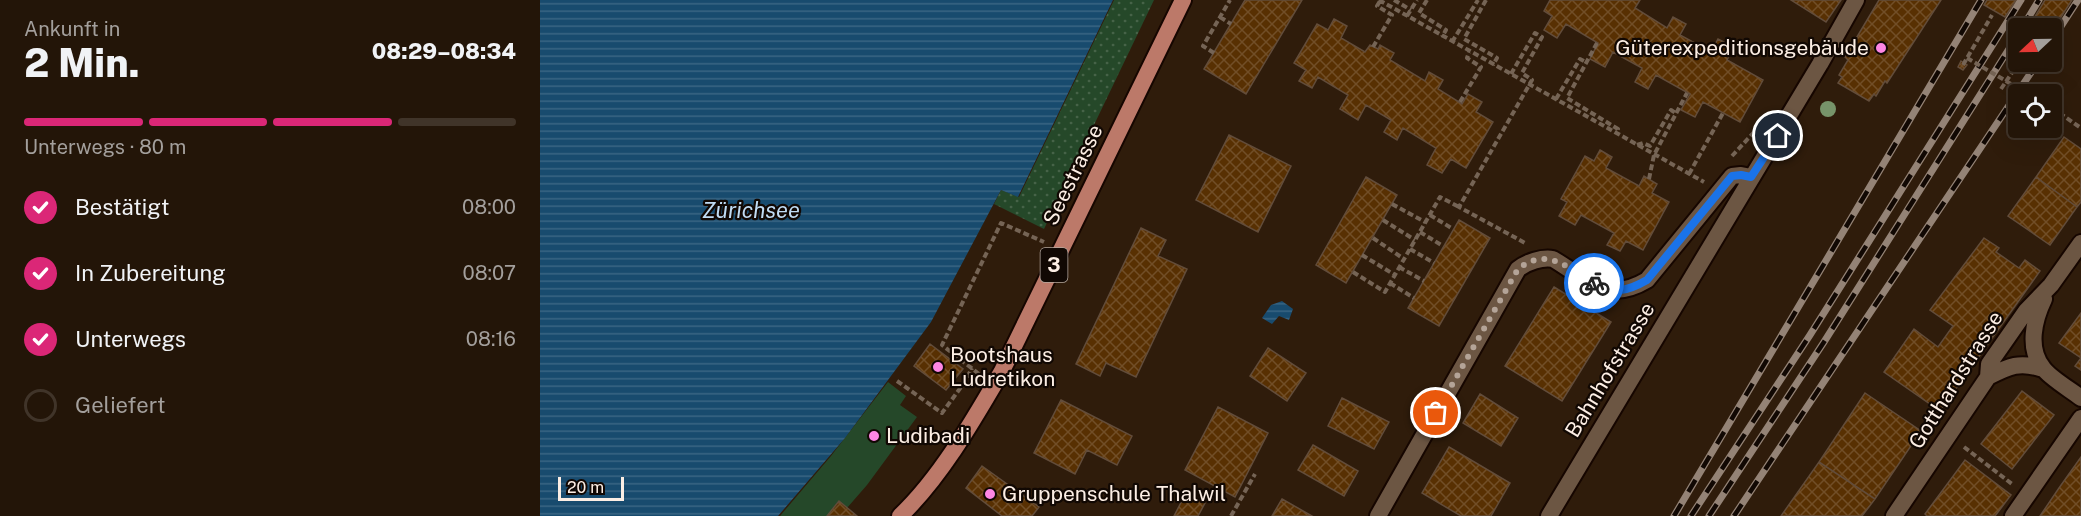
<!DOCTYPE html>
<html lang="de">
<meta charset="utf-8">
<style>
:root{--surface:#231508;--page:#2b1e12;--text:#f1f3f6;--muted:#a39f9c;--line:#403429;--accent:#db2777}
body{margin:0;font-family:"Public Sans",sans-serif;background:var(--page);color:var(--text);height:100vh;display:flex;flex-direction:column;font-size:22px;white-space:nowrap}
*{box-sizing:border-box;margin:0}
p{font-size:20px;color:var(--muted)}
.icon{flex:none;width:33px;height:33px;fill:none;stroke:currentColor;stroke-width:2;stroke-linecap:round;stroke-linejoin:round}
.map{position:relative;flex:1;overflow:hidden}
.drawer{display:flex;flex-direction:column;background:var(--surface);width:540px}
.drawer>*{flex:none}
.needle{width:39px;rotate:248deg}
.controls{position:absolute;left:1468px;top:18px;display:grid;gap:12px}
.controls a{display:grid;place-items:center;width:54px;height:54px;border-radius:6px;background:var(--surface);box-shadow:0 6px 24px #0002,0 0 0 2px var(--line);font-size:30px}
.scale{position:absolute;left:18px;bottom:15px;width:66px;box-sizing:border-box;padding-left:6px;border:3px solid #fceee4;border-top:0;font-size:16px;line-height:21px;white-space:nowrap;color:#fceee4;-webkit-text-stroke:4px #110803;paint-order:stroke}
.pin{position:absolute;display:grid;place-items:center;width:51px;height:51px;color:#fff;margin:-26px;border:3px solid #fff;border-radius:50%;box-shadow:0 2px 6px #0007}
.courier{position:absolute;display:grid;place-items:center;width:60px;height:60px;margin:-30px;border:4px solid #1a73e8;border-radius:50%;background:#fff;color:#222;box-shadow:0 2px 8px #0007}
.summary em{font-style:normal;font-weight:800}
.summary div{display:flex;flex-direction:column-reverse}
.summary{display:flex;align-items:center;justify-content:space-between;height:102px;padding:0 24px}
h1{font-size:39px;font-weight:800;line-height:45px}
.bar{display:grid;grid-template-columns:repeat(4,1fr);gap:9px 6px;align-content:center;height:72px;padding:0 24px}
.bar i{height:8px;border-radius:4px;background:var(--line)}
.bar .active{background:var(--accent)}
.bar p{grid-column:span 4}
ol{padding:0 24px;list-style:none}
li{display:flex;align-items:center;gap:18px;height:66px}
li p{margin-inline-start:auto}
li .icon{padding:6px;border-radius:50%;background:var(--accent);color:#fff;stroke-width:4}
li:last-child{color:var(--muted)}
li i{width:33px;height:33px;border:3px solid var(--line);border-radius:50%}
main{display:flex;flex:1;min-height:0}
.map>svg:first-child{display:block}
</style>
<main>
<section class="drawer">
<div class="summary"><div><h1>2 Min.</h1><p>Ankunft in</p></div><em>08:29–08:34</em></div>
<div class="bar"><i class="active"></i><i class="active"></i><i class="active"></i><i></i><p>Unterwegs · 80 m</p></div>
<ol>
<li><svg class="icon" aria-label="check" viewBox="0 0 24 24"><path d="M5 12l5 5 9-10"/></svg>Bestätigt<p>08:00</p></li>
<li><svg class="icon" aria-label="check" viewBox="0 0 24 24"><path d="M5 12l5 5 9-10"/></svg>In Zubereitung<p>08:07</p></li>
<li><svg class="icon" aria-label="check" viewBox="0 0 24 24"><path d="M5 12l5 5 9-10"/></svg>Unterwegs<p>08:16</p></li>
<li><i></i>Geliefert</li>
</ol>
</section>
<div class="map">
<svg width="1541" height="516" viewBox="0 0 1541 516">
<defs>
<pattern id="park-dots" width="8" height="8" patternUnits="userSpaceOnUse" patternTransform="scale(1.5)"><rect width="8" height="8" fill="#254829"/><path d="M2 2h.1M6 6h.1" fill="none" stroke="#466348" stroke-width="1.8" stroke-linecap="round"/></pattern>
<pattern id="water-rules" width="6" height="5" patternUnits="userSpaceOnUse" patternTransform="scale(1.5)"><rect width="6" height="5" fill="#184b6e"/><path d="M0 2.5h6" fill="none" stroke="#3a6583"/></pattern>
<pattern id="building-cross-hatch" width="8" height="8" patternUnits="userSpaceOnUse" patternTransform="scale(1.5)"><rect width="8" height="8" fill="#583002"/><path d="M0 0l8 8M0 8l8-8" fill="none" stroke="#714e27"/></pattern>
</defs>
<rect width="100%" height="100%" fill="#2f1c0b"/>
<!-- grass -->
<path fill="#254829" d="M 348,382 L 366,396 L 360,405 L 377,417 L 327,485 L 300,516 L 240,516 L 291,456 Z"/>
<!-- park -->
<path fill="url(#park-dots)" d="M 574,0 L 614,0 L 504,229 L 454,204 L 461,190 L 479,197 Z"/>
<!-- water -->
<path fill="url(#water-rules)" d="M 0,0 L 573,0 L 478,197 L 461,190 L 391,322 L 305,438 L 238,516 L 0,516 Z
M 742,301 L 753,309 L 749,320 L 739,316 L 732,324 L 722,318 L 731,305 Z"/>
<!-- building -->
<path fill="url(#building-cross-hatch)" stroke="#624c3a" stroke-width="1.5" d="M 705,0 L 762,0 L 706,94 L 664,69 Z
M 1010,0 L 1100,0 L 1095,8 L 1127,28 L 1133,17 L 1146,24 L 1140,35 L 1171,52 L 1178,39 L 1194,47 L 1187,60 L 1223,80 L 1200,122 L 1163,102 L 1155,117 L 1141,110 L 1150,94 L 1116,75 L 1108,89 L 1095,82 L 1102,68 L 1073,52 L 1065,67 L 1050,59 L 1058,43 L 1026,24 L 1017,38 L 1004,30 L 1012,16 L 1004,11 Z
M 1251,0 L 1301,0 L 1286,22 Z
M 1339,0 L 1401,0 L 1347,83 L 1345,81 L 1336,96 L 1334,94 L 1329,101 L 1298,83 L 1302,77 L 1299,75 L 1308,60 L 1305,57 Z
M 1447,0 L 1476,0 L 1465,17 L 1444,5 Z
M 1505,0 L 1532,0 L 1512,31 L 1512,28 L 1488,28 Z
M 794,19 L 807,26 L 801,38 L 825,52 L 830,45 L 838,49 L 840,45 L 854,53 L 850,60 L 885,81 L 889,72 L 903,80 L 898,89 L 922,104 L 928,94 L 942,102 L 936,112 L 953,122 L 926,168 L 911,159 L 902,173 L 887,165 L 896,148 L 863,128 L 857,140 L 844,132 L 851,120 L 826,105 L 818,120 L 800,109 L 808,95 L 778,77 L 772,88 L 759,81 L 766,70 L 754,63 L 777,24 L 788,30 Z
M 1421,61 L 1427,65 L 1423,70 L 1418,67 Z
M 689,135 L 751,166 L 718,232 L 656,200 Z
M 1524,137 L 1541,149 L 1541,202 L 1537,207 L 1496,177 Z
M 1060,150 L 1072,157 L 1066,168 L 1099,186 L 1104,176 L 1117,184 L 1112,193 L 1129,202 L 1103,250 L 1086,241 L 1080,251 L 1067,245 L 1074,233 L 1041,215 L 1035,225 L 1019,216 L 1027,202 L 1021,199 L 1045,156 L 1054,161 Z
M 826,177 L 857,195 L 806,283 L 776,265 Z
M 1496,177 L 1537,207 L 1510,245 L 1468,216 Z
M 919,220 L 950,238 L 899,326 L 868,308 Z
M 601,228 L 626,240 L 618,256 L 647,269 L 596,377 L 566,363 L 560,376 L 536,364 Z
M 1444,238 L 1459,248 L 1456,252 L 1479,268 L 1485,260 L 1500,271 L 1400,411 L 1344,372 L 1374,329 L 1398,347 L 1413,326 L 1390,310 Z
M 1014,287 L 1071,322 L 1022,401 L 965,366 Z
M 1541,313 L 1541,370 L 1535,366 L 1541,358 L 1519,343 Z
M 390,344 L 423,369 L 406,390 L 374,366 Z
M 728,348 L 766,373 L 747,401 L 710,376 Z
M 1482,391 L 1514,415 L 1472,469 L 1441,444 Z
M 1325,393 L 1381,431 L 1335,499 L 1279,462 Z
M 940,394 L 978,418 L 961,446 L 923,423 Z
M 802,398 L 849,422 L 834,449 L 788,426 Z
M 521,400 L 592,436 L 577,465 L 547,450 L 535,474 L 494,453 Z
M 678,407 L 728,433 L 695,497 L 645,470 Z
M 773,445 L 818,471 L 804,496 L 758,470 Z
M 909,447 L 970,483 L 951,516 L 921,516 L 882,493 Z
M 1541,457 L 1541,516 L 1500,516 L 1519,488 Z
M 1425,460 L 1471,495 L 1455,516 L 1387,516 L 1385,514 Z
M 1279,462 L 1335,499 L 1322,516 L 1241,516 Z
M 442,466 L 499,507 L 492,516 L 462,516 L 426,488 Z
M 646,493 L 665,503 L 658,516 L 634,516 Z
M 742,499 L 772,516 L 732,516 Z
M 299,501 L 317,516 L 287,516 Z"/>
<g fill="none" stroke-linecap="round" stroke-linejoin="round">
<defs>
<path id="minor" d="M 838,516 L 978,269 C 987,262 1002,257 1013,259 C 1048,280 1067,304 1107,280 L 1192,176 L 1201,175 L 1211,177
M 1009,516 L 1280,64 L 1316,0
M 1473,516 L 1541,418"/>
<path id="tertiary" d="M 1504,299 C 1494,320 1487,348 1503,368 C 1510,378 1531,390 1541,398
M 1448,377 C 1469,366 1480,361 1503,369
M 1354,516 L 1448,377 L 1449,364 L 1486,311 L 1511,285 L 1541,243"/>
<path id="primary" d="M 360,516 C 401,477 434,419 462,371 L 643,0"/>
</defs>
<!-- minor casing -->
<use href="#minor" stroke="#160600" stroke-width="20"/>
<!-- tertiary casing -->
<use href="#tertiary" stroke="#160600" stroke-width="20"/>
<!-- primary casing -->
<use href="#primary" stroke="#160600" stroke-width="20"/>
<!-- path -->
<path stroke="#756455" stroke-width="4" stroke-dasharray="6 3" stroke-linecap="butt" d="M 839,0 L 1164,182
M 854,0 L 871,10
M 887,0 L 879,13 L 906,30 L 902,37
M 946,0 L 924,39 L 957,58 L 953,65
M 867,16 L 877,0
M 680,17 L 691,24
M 912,42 L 938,0
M 1057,43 L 1027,98 L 1078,129 L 1076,134
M 833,47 L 852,15 L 837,6 L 840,1
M 674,53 L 663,46 L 690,0
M 1423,65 L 1452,15
M 971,74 L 995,33 L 1002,37 L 982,73 L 992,80 L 919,207 L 987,244
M 1461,89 L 1479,62
M 1016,99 L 1040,59 L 1046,62
M 920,102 L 941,67 L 927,58 L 929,52
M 1512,108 L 1541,128
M 1097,145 L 1103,143 L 1110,146 L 1131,110 L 1137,114
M 1192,156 L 1216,130
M 1149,174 L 1183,113
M 1109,179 L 1114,155 L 1147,93
M 852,204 L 885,222
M 890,215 L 913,229
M 843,220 L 875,240
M 880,232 L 903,246
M 833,238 L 864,259
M 870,249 L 894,263
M 822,255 L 855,275
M 859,267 L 884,281
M 813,272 L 845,292 L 900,197 L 919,207
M 850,283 L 874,298
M 439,374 L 402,345 L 461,223 L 504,242
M 357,381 L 402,413 L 424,383 L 432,368
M 1424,447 L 1472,484
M 691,516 L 715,474"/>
<!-- minor -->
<use href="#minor" stroke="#6c5643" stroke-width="16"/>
<!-- tertiary -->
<use href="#tertiary" stroke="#6c5643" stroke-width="16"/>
<!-- primary -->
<use href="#primary" stroke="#bc7969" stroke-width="16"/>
<defs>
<path id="rail" d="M 1482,28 L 1499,0
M 1512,40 L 1538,0
M 1134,516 L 1441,0
M 1151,516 L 1270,335 L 1481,0
M 1169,516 L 1284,342 L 1479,33
M 1194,516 L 1498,62"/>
</defs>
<!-- rail casing -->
<use href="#rail" stroke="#948376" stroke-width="7"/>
<!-- rail -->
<use href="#rail" stroke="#110803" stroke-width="4.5" stroke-dasharray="14" stroke-linecap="butt"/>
<!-- path-bridge -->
<path stroke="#756455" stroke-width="4" stroke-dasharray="6 3" stroke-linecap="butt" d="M 1427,58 L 1488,94"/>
</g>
<!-- trees -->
<circle fill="#77946a" cx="1288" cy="109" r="8"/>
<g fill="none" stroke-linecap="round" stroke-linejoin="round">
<!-- done -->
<path stroke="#b4a498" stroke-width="6" stroke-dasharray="0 10.8" d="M 896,413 L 978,269 C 1007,246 1028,268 1054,283"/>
<!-- route -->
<path stroke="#1a73e8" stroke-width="8" d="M 1054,283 C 1073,295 1088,291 1107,280 L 1192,176 L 1201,175 L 1211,177 L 1238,136"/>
</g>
<!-- markers -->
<g fill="#fd86e3" stroke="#110803" stroke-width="2">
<circle cx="1341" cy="48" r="6"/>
<circle cx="398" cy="367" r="6"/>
<circle cx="334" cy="436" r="6"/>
<circle cx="450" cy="494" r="6"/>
</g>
<g text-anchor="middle" stroke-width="4.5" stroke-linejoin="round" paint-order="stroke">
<!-- shield labels -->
<rect fill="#110803" stroke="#b6a9a0" stroke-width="1.5" x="500.5" y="248" width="27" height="34" rx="4.5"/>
<g font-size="20" font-weight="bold" fill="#fceee4">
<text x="514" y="272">3</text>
</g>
<!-- poi labels -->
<g font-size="21" fill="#fceee4" stroke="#110803" text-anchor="start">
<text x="1329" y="55" text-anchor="end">Güterexpeditionsgebäude</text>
<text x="410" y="362">Bootshaus<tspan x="410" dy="24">Ludretikon</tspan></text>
<text x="346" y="443">Ludibadi</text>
<text x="462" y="501">Gruppenschule Thalwil</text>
</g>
<!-- street labels -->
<g font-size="21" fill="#fceee4" stroke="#110803">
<text transform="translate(533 175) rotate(-64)" y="7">Seestrasse</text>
<text transform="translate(1070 370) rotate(-59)" y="7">Bahnhofstrasse</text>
<text transform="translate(1416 380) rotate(-58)" y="7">Gotthardstrasse</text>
</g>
<!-- water labels -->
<g font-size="22" font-style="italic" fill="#c0dcf4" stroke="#110803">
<text x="211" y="218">Zürichsee</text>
</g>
</g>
</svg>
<div class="controls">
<a><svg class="needle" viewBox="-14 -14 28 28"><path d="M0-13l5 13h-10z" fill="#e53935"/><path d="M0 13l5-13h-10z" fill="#a39f9c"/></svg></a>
<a><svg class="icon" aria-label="locate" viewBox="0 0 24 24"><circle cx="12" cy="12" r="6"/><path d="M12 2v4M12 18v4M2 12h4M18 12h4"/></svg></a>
</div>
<div class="scale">20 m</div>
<div class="pin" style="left:896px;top:413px;background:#ea580c"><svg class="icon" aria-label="bag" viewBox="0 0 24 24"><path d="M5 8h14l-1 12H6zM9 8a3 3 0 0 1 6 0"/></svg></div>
<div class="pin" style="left:1238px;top:136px;background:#1f2937"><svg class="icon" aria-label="home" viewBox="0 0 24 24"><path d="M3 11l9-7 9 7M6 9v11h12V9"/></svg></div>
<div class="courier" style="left:1054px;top:283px"><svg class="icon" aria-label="bike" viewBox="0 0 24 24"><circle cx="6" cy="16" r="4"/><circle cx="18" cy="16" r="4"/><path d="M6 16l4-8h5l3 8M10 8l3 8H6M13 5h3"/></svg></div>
</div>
</main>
